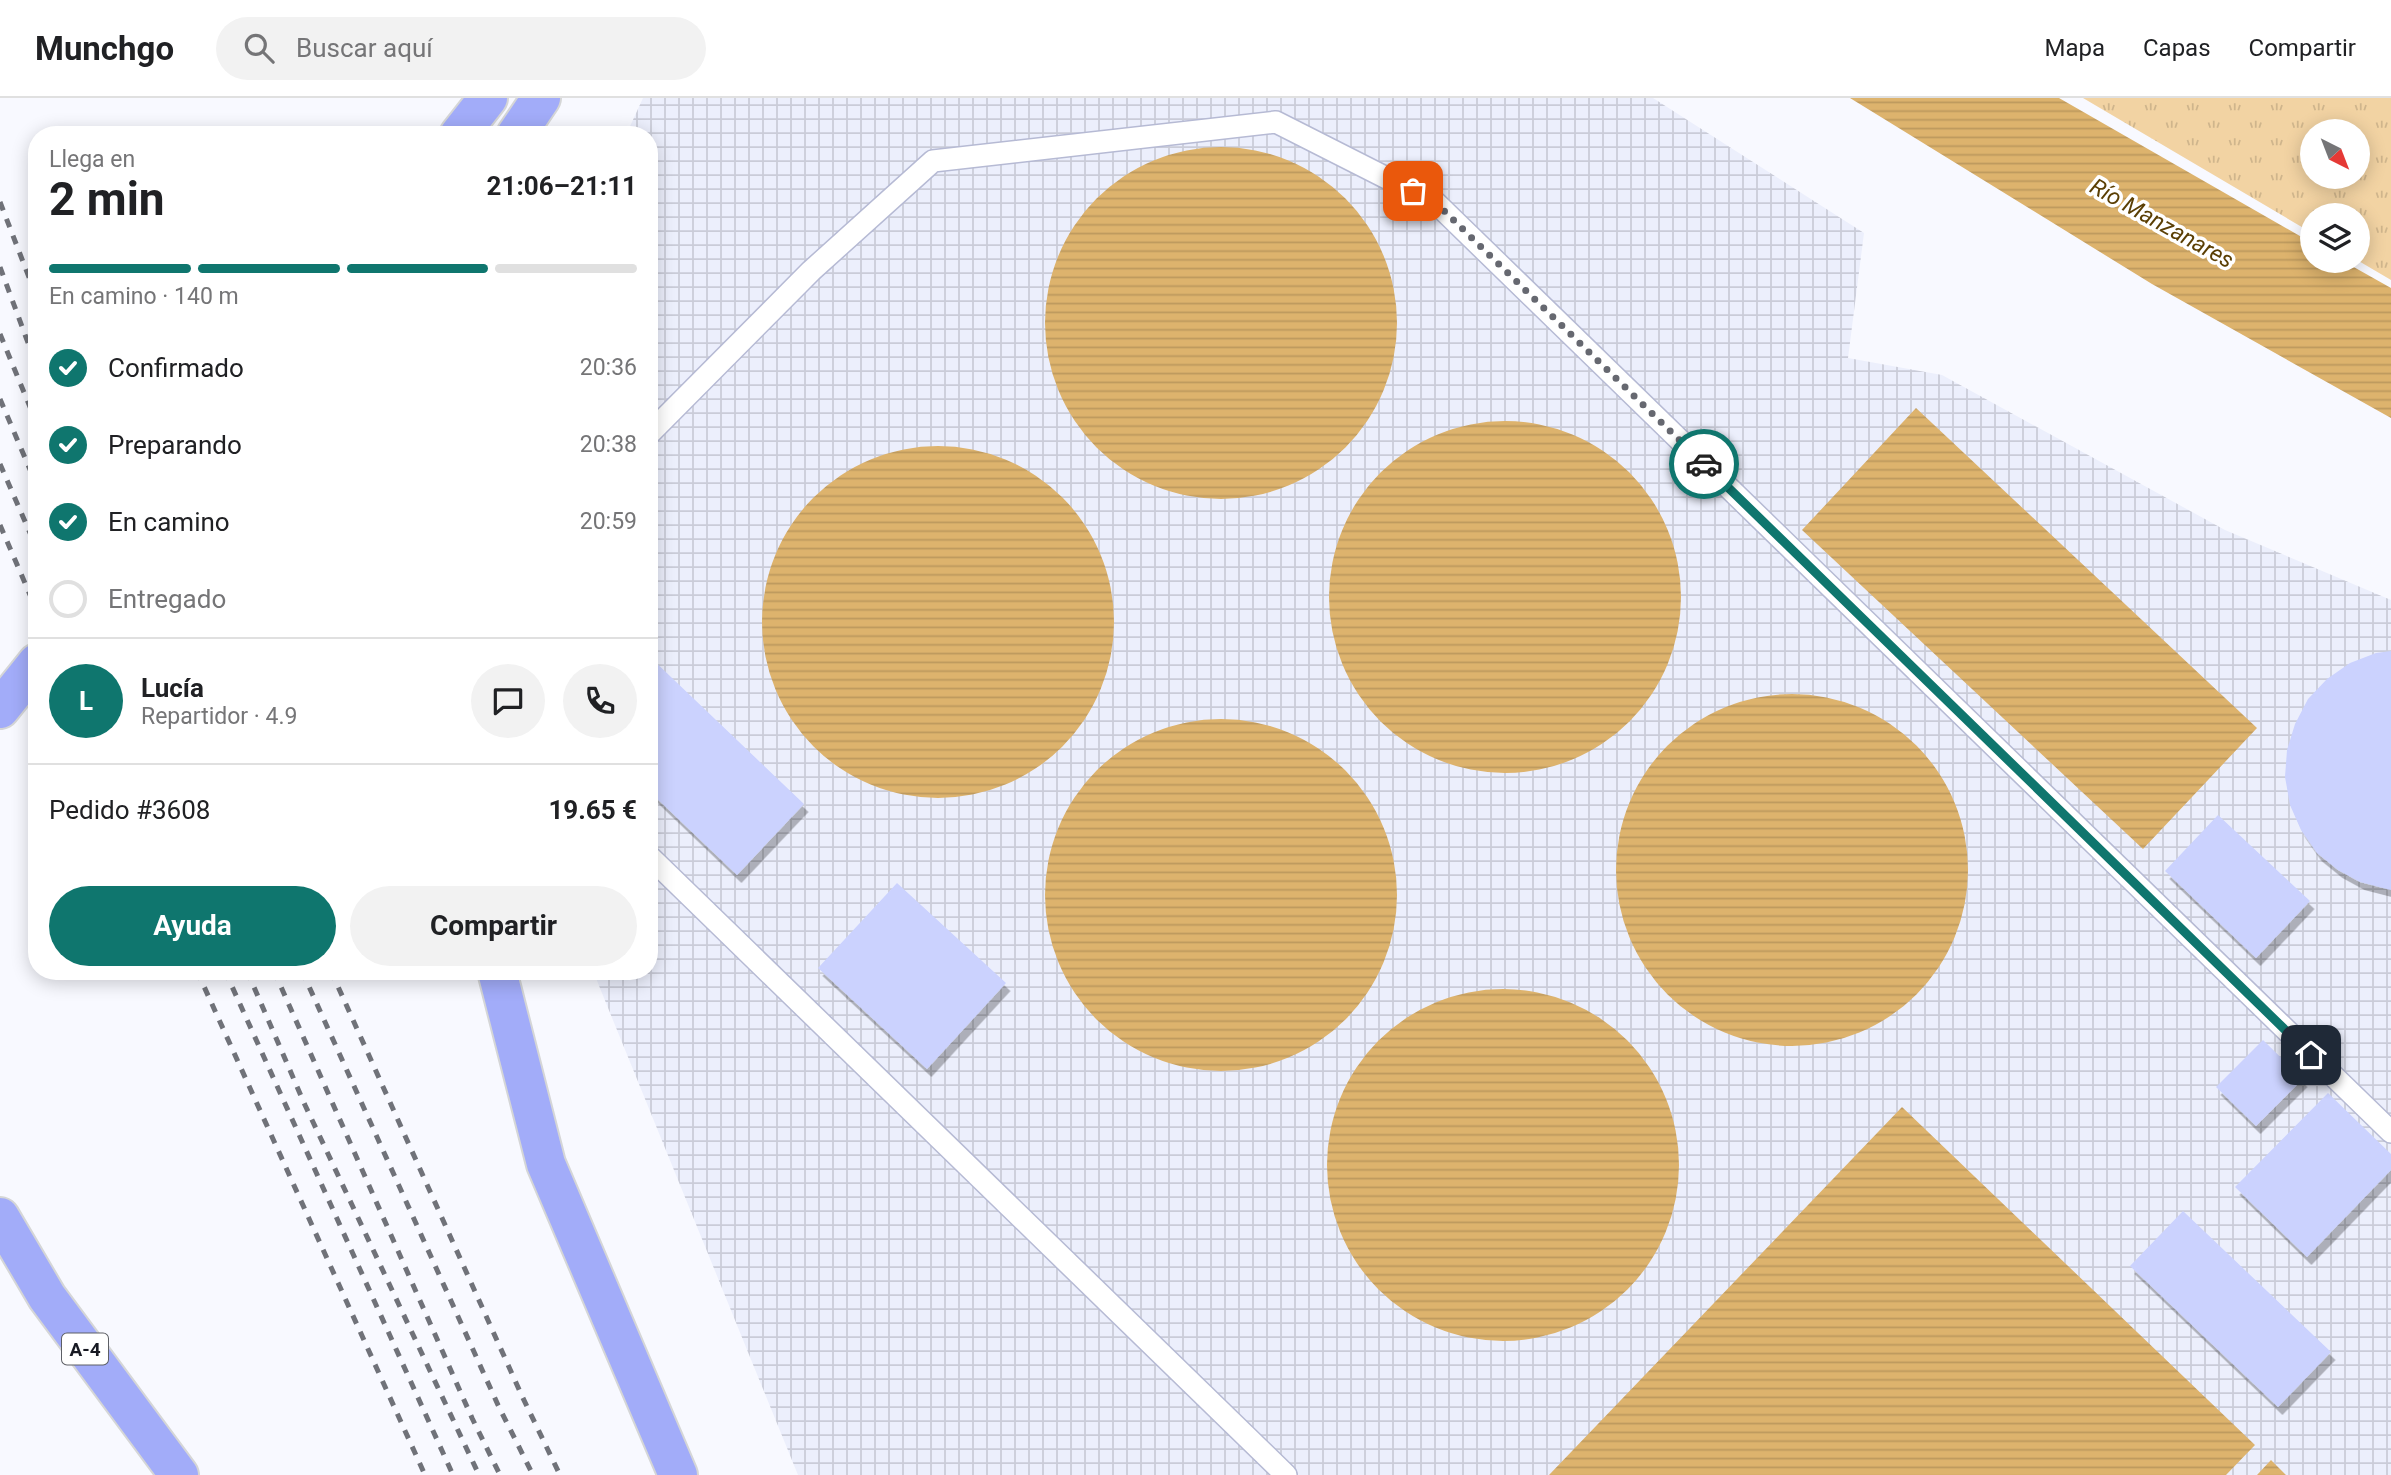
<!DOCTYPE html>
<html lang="es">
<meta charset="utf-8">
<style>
:root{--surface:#fff;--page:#f2f2f2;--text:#202124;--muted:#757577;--line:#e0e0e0;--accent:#0f766e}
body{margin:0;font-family:Roboto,sans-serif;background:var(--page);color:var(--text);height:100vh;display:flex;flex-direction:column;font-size:26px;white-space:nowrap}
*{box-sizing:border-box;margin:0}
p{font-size:23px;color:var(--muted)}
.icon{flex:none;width:38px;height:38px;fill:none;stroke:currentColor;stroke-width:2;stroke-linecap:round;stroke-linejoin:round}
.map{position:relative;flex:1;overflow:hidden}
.sheet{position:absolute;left:28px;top:28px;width:630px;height:854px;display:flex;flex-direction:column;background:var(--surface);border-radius:28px;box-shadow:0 4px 18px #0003}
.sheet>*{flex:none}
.needle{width:46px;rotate:138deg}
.controls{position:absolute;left:2300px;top:21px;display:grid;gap:14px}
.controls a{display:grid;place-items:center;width:70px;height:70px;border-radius:50%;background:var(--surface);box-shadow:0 4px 18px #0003;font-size:35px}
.pin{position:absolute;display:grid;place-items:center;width:60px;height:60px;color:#fff;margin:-30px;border-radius:14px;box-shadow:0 4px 10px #0006}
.courier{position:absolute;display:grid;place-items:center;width:70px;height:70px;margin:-35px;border:5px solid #0f766e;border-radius:50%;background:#fff;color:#222;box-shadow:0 2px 9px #0007}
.overview em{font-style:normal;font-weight:700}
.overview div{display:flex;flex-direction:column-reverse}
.overview{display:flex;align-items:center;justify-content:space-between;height:119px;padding:0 21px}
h1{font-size:46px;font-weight:700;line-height:52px}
.bar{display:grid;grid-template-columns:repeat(4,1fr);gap:10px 7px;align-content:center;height:84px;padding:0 21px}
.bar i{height:9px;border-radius:5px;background:var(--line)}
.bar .on{background:var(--accent)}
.bar p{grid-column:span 4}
.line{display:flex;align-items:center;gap:18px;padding:0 21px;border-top:2px solid var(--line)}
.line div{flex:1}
.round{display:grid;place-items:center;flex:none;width:74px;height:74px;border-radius:37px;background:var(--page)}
ol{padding:0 21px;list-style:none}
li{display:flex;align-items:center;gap:21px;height:77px}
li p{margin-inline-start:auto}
li .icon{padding:7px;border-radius:50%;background:var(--accent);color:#fff;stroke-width:4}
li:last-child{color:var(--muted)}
li i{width:38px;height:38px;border:4px solid var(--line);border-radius:50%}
.cta{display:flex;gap:14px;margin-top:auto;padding:14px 21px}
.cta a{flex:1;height:80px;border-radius:42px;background:var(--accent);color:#fff;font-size:28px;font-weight:700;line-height:80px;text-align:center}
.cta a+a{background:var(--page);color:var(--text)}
header{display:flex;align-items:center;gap:42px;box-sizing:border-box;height:98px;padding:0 35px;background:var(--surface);border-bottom:2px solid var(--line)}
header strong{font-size:33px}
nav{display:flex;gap:38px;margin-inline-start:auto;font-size:24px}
.search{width:490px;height:63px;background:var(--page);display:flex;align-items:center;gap:18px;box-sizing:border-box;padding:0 24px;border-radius:38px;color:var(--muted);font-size:26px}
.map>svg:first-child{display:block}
</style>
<header>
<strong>Munchgo</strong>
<div class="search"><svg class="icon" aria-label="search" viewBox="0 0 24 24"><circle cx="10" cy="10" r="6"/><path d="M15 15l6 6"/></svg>Buscar aquí</div>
<nav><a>Mapa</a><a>Capas</a><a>Compartir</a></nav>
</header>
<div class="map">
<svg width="2391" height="1377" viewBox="0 0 2391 1377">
<defs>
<pattern id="industrial-grid" width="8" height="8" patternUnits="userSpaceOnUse" patternTransform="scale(1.75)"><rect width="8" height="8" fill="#eceffc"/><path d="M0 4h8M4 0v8" fill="none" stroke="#caccd8"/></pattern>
<pattern id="grass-tufts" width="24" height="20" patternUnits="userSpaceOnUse" patternTransform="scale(1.75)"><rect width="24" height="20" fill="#f2d3a3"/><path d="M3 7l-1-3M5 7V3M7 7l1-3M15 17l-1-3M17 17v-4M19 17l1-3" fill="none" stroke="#cfb58c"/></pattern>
<pattern id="water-rules" width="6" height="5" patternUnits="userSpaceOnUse" patternTransform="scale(1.75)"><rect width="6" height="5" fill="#ddb36d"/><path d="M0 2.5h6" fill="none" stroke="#bd995e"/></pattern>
<filter id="shadow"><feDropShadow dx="4.5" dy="8" stdDeviation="0" flood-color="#0004"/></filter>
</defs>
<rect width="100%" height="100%" fill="#f8f9ff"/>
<!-- industrial -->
<path fill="url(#industrial-grid)" d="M 643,0 L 1653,0 L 1864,135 L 1848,260 L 1942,277 L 2225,432 L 2391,502 L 2391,1377 L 798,1377 L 593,873 L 649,873 L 649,37 L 626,37 Z"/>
<!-- grass -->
<path fill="url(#grass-tufts)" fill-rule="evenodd" d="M 2083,0 L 2391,0 L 2391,182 L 2357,162 L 2357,117 L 2312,117 L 2312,135 ZM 2312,33 L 2357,33 L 2357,79 L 2312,79 Z"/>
<!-- water -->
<path fill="url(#water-rules)" d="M 1850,0 L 2059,0 L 2312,145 L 2312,163 L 2343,163 L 2391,190 L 2391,320 L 2152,186 Z
M1045 225a176 176 0 1 1 352 0a176 176 0 1 1-352 0Z
M 1916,310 L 2257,630 L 2143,751 L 1802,432 Z
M1329 499a176 176 0 1 1 352 0a176 176 0 1 1-352 0Z
M762 524a176 176 0 1 1 352 0a176 176 0 1 1-352 0Z
M1616 772a176 176 0 1 1 352 0a176 176 0 1 1-352 0Z
M1045 797a176 176 0 1 1 352 0a176 176 0 1 1-352 0Z
M1327 1067a176 176 0 1 1 352 0a176 176 0 1 1-352 0Z
M 1902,1009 L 2255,1347 L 2226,1377 L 1549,1377 Z
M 2271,1362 L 2286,1377 L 2257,1377 Z"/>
<!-- building -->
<path fill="#cbd2fe" filter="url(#shadow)" d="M 2391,553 L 2391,792 L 2360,784 L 2338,772 L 2317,755 L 2301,732 L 2290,707 L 2285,679 L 2287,652 L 2295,626 L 2308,601 L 2327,581 L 2350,565 L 2376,555 Z
M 649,558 L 804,706 L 737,777 L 649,693 Z
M 2218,717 L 2310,803 L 2256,860 L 2165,773 Z
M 897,785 L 1006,885 L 927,971 L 818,870 Z
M 2263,942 L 2303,981 L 2256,1028 L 2216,989 Z
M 2328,995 L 2391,1056 L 2391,1072 L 2307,1159 L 2235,1089 Z
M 2183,1113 L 2331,1254 L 2278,1309 L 2130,1168 Z"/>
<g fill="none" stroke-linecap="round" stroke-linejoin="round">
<defs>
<path id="lane" d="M 649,336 L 811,173 L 933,63 L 1276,24 L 1436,105 L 2391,1034
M 649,758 L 1286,1377"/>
<path id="highway" d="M 459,37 L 488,0
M 516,37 L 541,0
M 0,611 L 37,565
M 497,873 L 546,1066 L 678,1377
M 0,1119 L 47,1199 L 179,1377"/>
</defs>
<!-- lane casing -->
<use href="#lane" stroke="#b6bad4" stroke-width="24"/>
<!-- highway casing -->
<use href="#highway" stroke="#d5d6d7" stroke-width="42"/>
<!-- lane -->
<use href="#lane" stroke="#fff" stroke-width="21"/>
<!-- highway -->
<use href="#highway" stroke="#a2acf9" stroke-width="38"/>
<!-- rail -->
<path stroke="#707279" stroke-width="5" stroke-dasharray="9 9" stroke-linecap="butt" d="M 0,104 L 37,200
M 0,169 L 37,269
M 0,236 L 37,326
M 0,301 L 37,388
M 0,366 L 37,451
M 0,427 L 37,513
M 197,873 L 425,1377
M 225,873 L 453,1377
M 247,873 L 305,1007 L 479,1377
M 274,873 L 472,1320 L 500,1377
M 302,873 L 498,1307 L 533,1377
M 331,873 L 522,1298 L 560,1377"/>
</g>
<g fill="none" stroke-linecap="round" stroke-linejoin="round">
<!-- done -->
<path stroke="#666870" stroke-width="7" stroke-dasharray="0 12.6" d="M 1413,93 L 1436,105 L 1704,366"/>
<!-- route -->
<path stroke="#0f766e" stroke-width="9" d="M 1704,366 L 2311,957"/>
</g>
<g text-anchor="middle" stroke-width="7" stroke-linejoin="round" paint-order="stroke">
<!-- shield labels -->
<rect fill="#fff" stroke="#5d5f65" stroke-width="2" x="62" y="1235.5" width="46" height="31" rx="5"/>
<g font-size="19" font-weight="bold" fill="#181a23">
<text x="85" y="1258">A-4</text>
</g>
<!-- water labels -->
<g font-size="23" font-style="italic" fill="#5b3f04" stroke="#fff">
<text transform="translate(2162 125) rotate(29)" y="8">Río Manzanares</text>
</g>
</g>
</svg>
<div class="controls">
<a><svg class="needle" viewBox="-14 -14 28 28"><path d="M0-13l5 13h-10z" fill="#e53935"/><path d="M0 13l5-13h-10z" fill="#757577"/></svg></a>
<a><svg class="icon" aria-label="layers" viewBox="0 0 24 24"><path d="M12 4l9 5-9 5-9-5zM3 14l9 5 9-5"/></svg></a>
</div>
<div class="pin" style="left:1413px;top:93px;background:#ea580c"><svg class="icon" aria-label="bag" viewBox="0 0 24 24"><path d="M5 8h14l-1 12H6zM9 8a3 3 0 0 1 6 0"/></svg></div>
<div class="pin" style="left:2311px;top:957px;background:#1f2937"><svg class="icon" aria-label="home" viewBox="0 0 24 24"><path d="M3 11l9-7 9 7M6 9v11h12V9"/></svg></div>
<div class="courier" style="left:1704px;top:366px"><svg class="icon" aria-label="car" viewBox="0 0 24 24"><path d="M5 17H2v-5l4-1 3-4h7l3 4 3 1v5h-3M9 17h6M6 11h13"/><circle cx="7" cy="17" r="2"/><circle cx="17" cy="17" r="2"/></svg></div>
<section class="sheet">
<div class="overview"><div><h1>2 min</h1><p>Llega en</p></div><em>21:06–21:11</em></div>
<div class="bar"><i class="on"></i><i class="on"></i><i class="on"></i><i></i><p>En camino · 140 m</p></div>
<ol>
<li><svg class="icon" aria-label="check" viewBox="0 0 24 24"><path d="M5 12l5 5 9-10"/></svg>Confirmado<p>20:36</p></li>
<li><svg class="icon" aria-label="check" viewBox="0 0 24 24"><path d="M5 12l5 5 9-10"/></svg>Preparando<p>20:38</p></li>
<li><svg class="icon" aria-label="check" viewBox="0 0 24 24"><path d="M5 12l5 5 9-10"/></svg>En camino<p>20:59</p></li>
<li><i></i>Entregado</li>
</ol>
<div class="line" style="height:126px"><b class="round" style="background:var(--accent);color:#fff">L</b><div><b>Lucía</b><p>Repartidor · 4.9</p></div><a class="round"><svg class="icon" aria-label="chat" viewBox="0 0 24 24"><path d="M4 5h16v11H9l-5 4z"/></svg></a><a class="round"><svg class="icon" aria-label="phone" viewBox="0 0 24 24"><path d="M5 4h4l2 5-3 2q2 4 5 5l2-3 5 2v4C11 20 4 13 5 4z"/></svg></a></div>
<div class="line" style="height:91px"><div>Pedido #3608</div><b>19.65 €</b></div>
<div class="cta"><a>Ayuda</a><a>Compartir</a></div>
</section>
</div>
